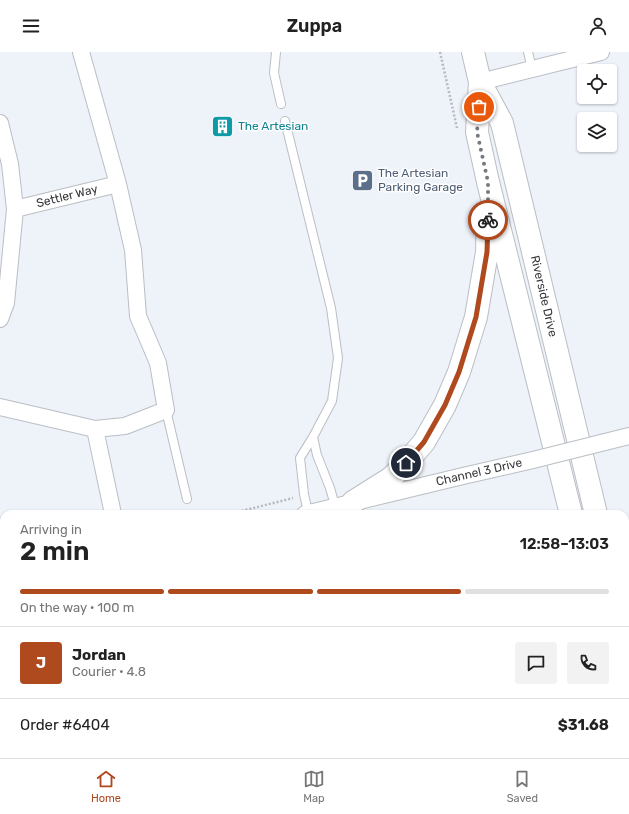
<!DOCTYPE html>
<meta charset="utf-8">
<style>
:root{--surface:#fff;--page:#f2f2f2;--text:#222;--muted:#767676;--line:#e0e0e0;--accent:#af491e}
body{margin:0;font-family:Rubik,sans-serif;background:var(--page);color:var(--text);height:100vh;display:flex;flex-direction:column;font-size:15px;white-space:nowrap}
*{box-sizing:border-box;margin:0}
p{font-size:13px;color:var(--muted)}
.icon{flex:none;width:22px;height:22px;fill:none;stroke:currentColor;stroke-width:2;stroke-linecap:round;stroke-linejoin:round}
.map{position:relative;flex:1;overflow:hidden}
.panel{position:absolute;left:0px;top:458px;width:629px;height:248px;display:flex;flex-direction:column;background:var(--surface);border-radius:12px 12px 0 0;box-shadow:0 1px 3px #0004}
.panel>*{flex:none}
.buttons{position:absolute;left:577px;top:12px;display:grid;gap:8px}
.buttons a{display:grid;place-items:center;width:40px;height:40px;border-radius:4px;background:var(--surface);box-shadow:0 1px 3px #0004;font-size:20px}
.pin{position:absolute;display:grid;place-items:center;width:34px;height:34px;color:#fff;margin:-17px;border:2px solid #fff;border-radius:50%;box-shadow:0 1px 4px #0007}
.courier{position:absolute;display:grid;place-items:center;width:40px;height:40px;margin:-20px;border:3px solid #af491e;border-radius:50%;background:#fff;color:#222;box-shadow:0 1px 5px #0007}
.headline em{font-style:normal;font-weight:600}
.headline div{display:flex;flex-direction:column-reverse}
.headline{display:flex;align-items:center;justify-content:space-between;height:68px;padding:0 20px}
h1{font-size:26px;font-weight:600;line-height:30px}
.bar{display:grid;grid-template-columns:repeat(4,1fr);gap:6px 4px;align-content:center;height:48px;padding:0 20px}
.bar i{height:5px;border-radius:3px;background:var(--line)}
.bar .current{background:var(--accent)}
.bar p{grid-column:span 4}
.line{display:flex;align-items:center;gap:10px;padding:0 20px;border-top:1px solid var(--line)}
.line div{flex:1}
.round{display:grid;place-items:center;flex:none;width:42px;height:42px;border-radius:4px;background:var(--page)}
header{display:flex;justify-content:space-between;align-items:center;height:52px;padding:0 20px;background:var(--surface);font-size:18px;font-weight:600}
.dock{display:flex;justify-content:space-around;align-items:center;height:56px;border-top:1px solid var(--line);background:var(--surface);font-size:11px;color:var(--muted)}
.dock a{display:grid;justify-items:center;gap:2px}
.dock .current{color:var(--accent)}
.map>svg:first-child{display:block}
</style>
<header><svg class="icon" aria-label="menu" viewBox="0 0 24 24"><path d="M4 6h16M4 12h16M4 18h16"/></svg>Zuppa<svg class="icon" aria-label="person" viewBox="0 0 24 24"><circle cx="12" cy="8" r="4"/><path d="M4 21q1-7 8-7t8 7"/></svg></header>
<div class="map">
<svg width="629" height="706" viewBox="0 0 629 706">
<rect width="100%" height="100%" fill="#eef2f9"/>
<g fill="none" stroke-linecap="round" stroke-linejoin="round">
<defs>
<path id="service" d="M 276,0 L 274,21 L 281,52
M 528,0 L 532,17
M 285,69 L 331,256 L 338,306 L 332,349 L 313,385 L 300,406 L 304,442 L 307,456 L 313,457
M 166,358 L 187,447
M 313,385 L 317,403 L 330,436 L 334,450 L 328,454
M 0,593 L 4,592
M 0,701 L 1,706
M 107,702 L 108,706
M 160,702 L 161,706"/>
<path id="minor" d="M 480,30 L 601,0
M 0,71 L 10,112 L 15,157 L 6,251 L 0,267
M 15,157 L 118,132
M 0,355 L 95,377 L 125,374 L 166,358 L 158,311 L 138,264 L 133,198 L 118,132 L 81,0
M 95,377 L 113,462
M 605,390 L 629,384
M 305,462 L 463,424 L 533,408
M 0,540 L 4,539
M 231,706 L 236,702"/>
<path id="primary" d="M 473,0 L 480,30 L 502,71 L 596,462
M 480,30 L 477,80 L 488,130 L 571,462
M 353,450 L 391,426 L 406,411 L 424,390 L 445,353 L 459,320 L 476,265 L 487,200 L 488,161
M 625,577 L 629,594
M 623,702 L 624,706"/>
</defs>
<!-- service casing -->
<use href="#service" stroke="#babec5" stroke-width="10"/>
<!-- minor casing -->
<use href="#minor" stroke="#babec5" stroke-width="18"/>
<!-- primary casing -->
<use href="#primary" stroke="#babec5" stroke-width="24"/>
<!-- path -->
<path stroke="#b6b9bf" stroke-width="2.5" stroke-dasharray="2 2" stroke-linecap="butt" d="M 440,0 L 457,76
M 230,462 L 293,446
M 0,517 L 4,516
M 597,702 L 597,706
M 308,706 L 313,702"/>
<!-- service -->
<use href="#service" stroke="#fff" stroke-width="8"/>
<!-- minor -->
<use href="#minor" stroke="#fff" stroke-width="16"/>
<!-- primary -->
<use href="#primary" stroke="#fff" stroke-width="22"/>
<!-- rail -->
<path stroke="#5d5f62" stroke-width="3" d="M 625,520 L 629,517
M 625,532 L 629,529
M 625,545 L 629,542
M 625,560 L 629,557
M 404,706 L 409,702
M 420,706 L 425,702
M 437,706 L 442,702
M 454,706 L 458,702"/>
<defs>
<path id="minor-bridge" d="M 533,408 L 605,390"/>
</defs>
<!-- minor-bridge casing -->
<use href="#minor-bridge" stroke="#babec5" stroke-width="18" stroke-linecap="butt"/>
<!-- minor-bridge -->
<use href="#minor-bridge" stroke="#fff" stroke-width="16"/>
</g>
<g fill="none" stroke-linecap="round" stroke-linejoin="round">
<!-- done -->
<path stroke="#77797e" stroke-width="4" stroke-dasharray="0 7.2" d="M 479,55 L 477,80 L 488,130 L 488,168"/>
<!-- route -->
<path stroke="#af491e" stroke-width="5" d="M 406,411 L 424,390 L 445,353 L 459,320 L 476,265 L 487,200 L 488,168"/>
</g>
<!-- icons -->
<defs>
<symbol id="building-square" viewBox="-11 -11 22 22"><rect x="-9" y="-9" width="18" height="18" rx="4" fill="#0f9aa8" stroke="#fff"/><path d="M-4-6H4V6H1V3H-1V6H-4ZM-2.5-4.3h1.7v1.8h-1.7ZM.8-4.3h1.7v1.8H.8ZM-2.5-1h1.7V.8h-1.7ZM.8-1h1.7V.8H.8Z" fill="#fff"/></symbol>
<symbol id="parking-square" viewBox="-11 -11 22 22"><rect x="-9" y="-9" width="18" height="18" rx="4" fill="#5c6f8a" stroke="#fff"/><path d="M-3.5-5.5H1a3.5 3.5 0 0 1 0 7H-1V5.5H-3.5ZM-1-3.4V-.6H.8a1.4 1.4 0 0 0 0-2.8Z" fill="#fff"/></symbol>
</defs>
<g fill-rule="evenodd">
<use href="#building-square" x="210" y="62" width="25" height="25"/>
<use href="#parking-square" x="350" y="116" width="25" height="25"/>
</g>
<g text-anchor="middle" stroke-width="3" stroke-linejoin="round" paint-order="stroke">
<!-- culture labels -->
<g font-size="12" fill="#0d838f" stroke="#fff" text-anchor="start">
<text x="238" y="78">The Artesian</text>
</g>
<!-- service labels -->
<g font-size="12" fill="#4e5e75" stroke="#fff" text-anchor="start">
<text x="378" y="125">The Artesian<tspan x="378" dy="14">Parking Garage</tspan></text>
</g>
<!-- street labels -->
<g font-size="12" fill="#37383b" stroke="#fff">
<text transform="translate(67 144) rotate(-14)" y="4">Settler Way</text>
<text transform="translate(544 244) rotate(77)" y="4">Riverside Drive</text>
<text transform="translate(479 420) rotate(-13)" y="4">Channel 3 Drive</text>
</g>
</g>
</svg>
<div class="buttons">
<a><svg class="icon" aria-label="locate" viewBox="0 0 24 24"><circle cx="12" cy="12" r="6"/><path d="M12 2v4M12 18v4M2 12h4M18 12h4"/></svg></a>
<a><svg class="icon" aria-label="layers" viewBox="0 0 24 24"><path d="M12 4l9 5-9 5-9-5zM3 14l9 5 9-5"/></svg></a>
</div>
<div class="pin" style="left:479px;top:55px;background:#ea580c"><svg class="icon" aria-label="bag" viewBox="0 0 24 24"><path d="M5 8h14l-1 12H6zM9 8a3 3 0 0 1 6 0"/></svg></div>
<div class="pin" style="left:406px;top:411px;background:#1f2937"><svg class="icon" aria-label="home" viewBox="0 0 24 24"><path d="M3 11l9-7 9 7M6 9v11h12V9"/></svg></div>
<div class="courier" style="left:488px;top:168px"><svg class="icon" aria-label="bike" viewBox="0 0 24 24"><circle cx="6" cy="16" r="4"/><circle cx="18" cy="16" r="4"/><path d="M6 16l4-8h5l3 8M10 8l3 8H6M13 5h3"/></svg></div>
<section class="panel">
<div class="headline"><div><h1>2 min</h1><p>Arriving in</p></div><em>12:58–13:03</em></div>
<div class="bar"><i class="current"></i><i class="current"></i><i class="current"></i><i></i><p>On the way · 100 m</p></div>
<div class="line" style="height:72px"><b class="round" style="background:var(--accent);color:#fff">J</b><div><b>Jordan</b><p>Courier · 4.8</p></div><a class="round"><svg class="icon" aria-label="chat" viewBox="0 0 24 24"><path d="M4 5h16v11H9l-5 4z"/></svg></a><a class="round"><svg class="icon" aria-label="phone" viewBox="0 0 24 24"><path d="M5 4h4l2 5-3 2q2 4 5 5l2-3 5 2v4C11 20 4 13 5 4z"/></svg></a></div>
<div class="line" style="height:52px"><div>Order #6404</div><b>$31.68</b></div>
</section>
</div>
<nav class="dock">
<a class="current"><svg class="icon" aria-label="home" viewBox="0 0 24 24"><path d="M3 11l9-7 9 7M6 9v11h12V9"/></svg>Home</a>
<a><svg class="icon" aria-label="map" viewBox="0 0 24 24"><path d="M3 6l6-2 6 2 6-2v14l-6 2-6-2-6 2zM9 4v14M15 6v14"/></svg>Map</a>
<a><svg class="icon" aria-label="saved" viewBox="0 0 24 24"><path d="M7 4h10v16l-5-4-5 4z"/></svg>Saved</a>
</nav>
